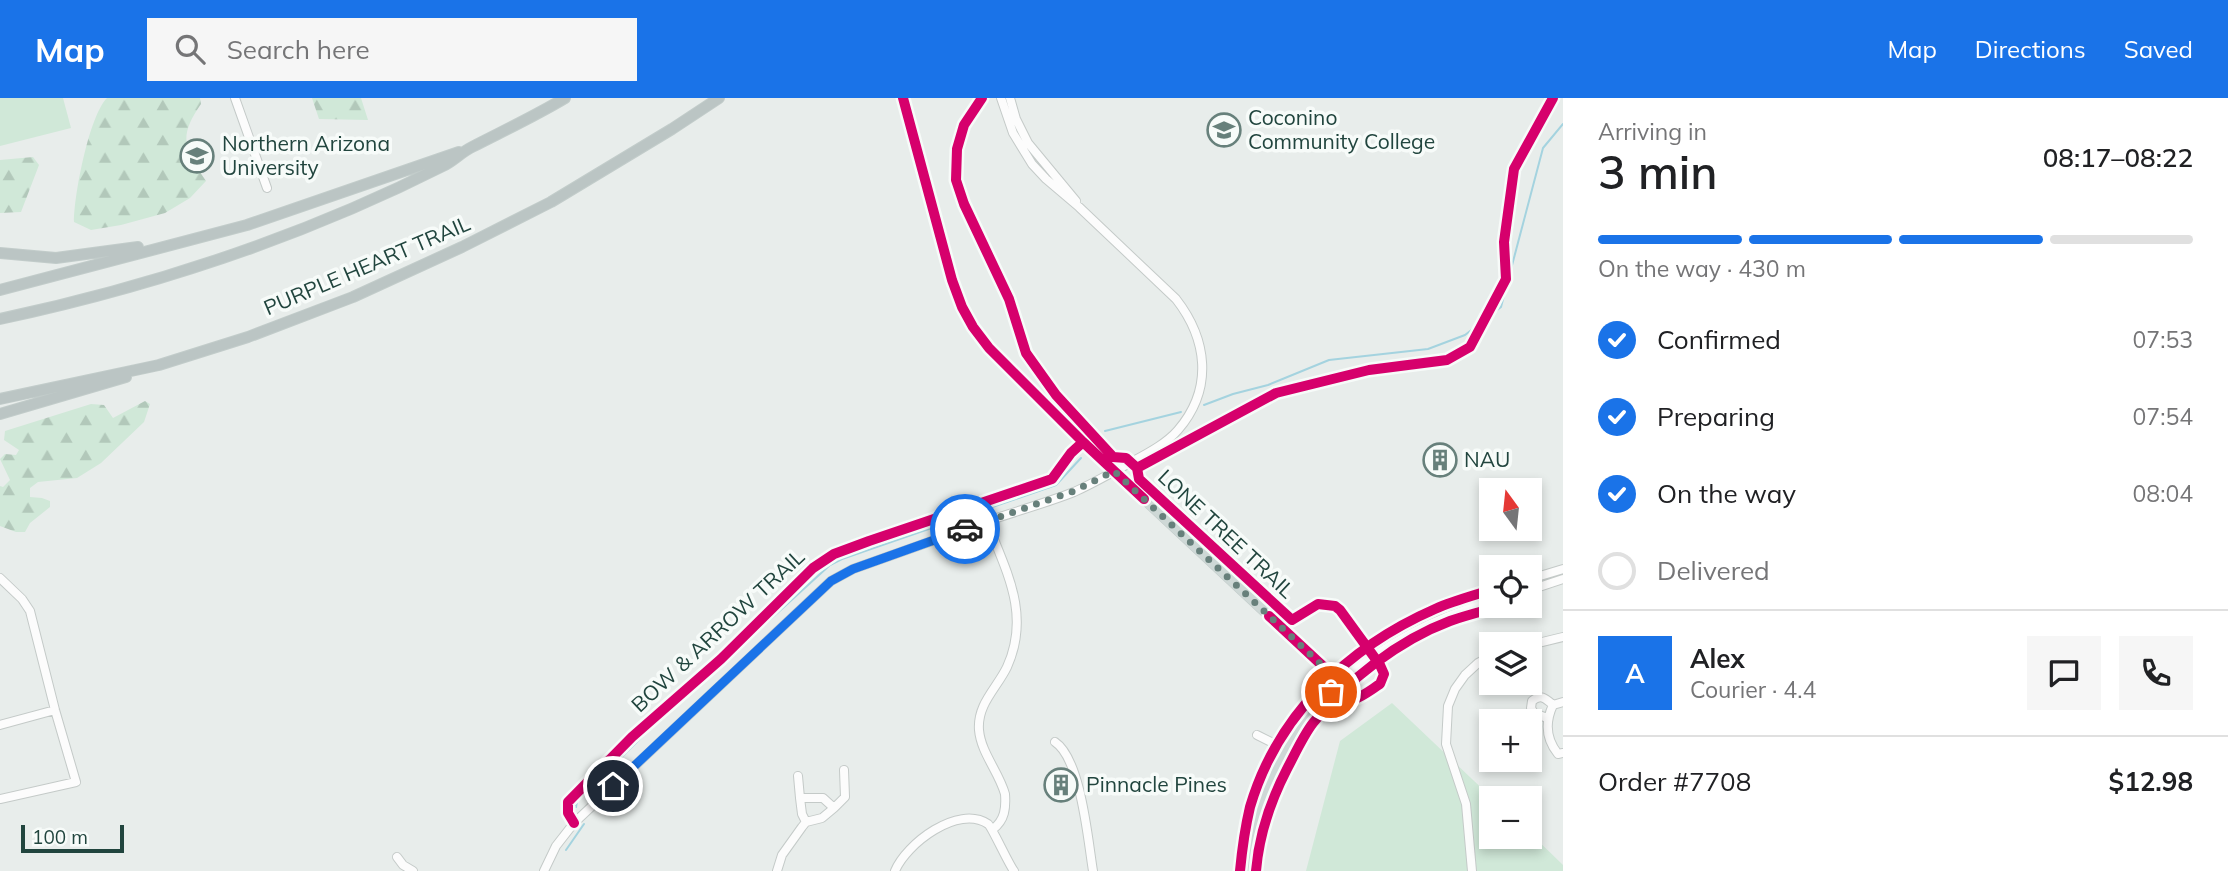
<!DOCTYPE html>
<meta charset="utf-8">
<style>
:root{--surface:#fff;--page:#f6f6f6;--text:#202124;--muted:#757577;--line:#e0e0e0;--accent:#1a73e8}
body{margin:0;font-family:Mulish,sans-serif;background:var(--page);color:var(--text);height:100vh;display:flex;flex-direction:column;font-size:26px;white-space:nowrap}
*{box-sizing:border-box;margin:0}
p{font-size:23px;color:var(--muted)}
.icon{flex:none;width:38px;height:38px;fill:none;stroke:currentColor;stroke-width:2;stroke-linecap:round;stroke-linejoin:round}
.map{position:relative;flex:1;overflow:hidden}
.sheet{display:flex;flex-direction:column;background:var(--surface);width:665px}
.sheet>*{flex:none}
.needle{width:46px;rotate:345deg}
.controls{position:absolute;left:1479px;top:380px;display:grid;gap:14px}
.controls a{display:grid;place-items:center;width:63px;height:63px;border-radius:0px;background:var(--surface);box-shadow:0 4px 10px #0003;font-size:35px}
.scale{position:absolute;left:21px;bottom:18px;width:103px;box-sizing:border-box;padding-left:7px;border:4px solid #21453e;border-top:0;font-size:19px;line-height:24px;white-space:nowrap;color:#21453e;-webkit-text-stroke:5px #f7fbf9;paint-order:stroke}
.pin{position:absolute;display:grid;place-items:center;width:60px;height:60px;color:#fff;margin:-30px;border:4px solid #fff;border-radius:50%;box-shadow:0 2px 7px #0007}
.courier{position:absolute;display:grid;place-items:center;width:70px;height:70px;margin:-35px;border:5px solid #1a73e8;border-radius:50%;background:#fff;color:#222;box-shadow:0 2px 9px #0007}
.summary em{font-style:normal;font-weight:600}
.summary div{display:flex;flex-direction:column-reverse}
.summary{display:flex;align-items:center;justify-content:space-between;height:119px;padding:0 35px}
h1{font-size:46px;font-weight:600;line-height:52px}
.bar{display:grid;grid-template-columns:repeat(4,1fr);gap:10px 7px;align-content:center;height:84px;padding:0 35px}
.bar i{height:9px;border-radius:5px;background:var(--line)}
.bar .current{background:var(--accent)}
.bar p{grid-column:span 4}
.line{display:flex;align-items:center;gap:18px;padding:0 35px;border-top:2px solid var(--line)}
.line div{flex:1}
.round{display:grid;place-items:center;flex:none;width:74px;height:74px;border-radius:0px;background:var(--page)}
ol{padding:0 35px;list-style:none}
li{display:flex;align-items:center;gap:21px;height:77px}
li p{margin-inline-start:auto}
li .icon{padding:7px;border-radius:50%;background:var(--accent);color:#fff;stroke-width:4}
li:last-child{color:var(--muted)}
li i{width:38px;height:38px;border:4px solid var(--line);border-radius:50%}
header{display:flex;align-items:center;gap:42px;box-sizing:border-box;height:98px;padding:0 35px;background:var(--accent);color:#fff}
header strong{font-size:33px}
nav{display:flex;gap:38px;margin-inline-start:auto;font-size:24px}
.search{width:490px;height:63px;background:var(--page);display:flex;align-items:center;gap:18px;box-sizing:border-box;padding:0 24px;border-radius:0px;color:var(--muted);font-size:26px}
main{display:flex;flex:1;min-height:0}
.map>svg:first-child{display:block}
</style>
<header>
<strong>Map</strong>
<div class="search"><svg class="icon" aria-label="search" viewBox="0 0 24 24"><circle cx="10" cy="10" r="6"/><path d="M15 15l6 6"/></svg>Search here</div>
<nav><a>Map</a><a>Directions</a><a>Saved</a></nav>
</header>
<main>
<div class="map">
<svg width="1563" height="773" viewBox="0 0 1563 773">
<defs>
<pattern id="forest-firs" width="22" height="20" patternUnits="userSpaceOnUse" patternTransform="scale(1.75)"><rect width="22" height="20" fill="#d0e8d8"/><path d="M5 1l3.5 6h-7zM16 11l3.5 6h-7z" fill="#b2c8ba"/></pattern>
</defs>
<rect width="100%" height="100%" fill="#e8edeb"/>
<!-- green -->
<path fill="#d0e8d8" d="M 0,0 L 63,0 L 71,30 L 0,48 Z
M 1392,605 L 1492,700 L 1491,738 L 1530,738 L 1530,735 L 1563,767 L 1563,773 L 1306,773 L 1340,643 Z"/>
<!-- forest -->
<path fill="url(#forest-firs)" d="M 107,0 L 200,0 L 201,6 C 178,39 184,51 206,83 L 190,100 L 165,115 L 121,127 L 91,132 L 74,124 C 74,97 89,18 107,0 Z
M 312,0 L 361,0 L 368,22 L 319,21 Z
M 33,59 L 39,67 L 21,114 L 0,115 L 0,62 Z
M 145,303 L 150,306 L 144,324 L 101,365 L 77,380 L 38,384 L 30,390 L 30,399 L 42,400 L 50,403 L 50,409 L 30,425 L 25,434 L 16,434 L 0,428 L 0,388 L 3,389 L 10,382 L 0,361 L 5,356 L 16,357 L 19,352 L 4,342 L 5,333 L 91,306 L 104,307 L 113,320 Z"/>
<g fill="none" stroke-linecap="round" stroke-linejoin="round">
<!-- stream -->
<path stroke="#a4d3df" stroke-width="2" d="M 1204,307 L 1233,296 L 1268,287 L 1329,262 L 1428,251 L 1465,237 L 1501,209 L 1543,50 L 1563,26
M 1105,333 L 1181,314
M 576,709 L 577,703 L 654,627 L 830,467 L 842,461 L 1056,387 L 1081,360
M 566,752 L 584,726"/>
<defs>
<path id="minor" d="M 235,0 L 267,90
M 1010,0 L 1016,21 L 1028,45 L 1076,103
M 987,424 C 1006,473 1031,516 1007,569 C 997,590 977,606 979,632 C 981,655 999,674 1005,696 C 1006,710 1005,722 993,731
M 0,480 L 22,501 L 30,513 L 55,612 L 76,684 L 0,701
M 1530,481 L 1563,471
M 1530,492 L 1563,481
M 1530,547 L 1563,539
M 1332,576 C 1386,534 1425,512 1491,492
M 1340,584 C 1387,544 1432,521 1491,503
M 1563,604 L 1553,607 C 1545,624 1546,641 1558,656 L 1563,655
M 1547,620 L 1534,615 L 1531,610 L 1532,603 C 1541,596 1545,600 1553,607
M 0,627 L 55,612
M 1257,637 L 1283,650
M 1055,644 C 1081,661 1088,743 1093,773
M 798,678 L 800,700
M 834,710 L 845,699 L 844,672
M 397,759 L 403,767 L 413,773
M 544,773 L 556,748 L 574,725 L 831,483 L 853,471 C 898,455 943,439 988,423 C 1017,413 1046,405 1074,394 C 1092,386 1109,376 1126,367 C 1144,357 1165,347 1178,332 C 1214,290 1207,241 1176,201 L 1079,109 L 1046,81 L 1032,66 L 1013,35 L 1001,0
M 777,773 L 782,757 L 802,729 L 806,724 L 822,720 L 834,710 L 823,700 L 800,700 L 802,716 L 806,724
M 895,773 C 906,746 958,706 988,726 C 992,729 1008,765 1014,773
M 1472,773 L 1466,706 L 1446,646 L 1448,608 L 1455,591 L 1465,577 L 1478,565 L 1491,558"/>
<path id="major" d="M 903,0 L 952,182 L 962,209 L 973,229 L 989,250 L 1083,344 L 1340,584 C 1285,642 1259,693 1250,773
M 1240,773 C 1249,689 1276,638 1332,576"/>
<path id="highway" d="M 0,155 L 56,160 L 138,149
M 0,192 L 247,127 L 459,54
M 0,221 C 154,188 305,138 445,67 C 454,62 462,54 472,49 C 503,33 535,18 565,0
M 0,301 L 159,267 L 248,239 L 353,199 L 462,149 L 551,104 L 672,31 L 719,0
M 0,316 L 126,279"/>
</defs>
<!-- minor casing -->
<use href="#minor" stroke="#c4cac8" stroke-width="10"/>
<!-- major casing -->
<use href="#major" stroke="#c2ccca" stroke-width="11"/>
<!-- highway casing -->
<use href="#highway" stroke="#c2ccca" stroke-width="12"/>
<!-- minor -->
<use href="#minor" stroke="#fcfcfc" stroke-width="8"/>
<!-- major -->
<use href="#major" stroke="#ced8d6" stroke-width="10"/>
<!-- highway -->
<use href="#highway" stroke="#bbc5c4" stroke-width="10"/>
<defs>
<path id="cycleway" d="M 903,0 L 952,182 L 962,209 L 973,229 L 989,250 L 1083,344 L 1144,401
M 982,0 L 964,27 L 957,51 L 956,82 L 964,106 L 1009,201 L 1026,255 L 1056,297 L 1113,359 L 1126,360 L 1137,370 L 1139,381 L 1292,522 L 1318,506 L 1335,508 L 1340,512 L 1380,567 L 1384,576 L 1380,586 C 1367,594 1351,609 1336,599
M 1137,370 L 1276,295 L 1369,272 L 1447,262 L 1470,249 L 1506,181 L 1504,144 L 1514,71 L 1553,0
M 1269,518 L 1340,584
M 574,725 L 568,715 L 568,704 L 632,639 L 721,561 L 813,470 L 834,456 L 869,443 L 1052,381 L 1071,355 L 1083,344
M 1240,773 C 1242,752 1245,730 1250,709 C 1277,617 1348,549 1435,511 C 1453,503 1472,498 1491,492
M 1256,773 C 1259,736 1270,704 1287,671 C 1295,656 1303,638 1313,625 C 1346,583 1399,542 1450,523 C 1467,517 1484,513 1501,508"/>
</defs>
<!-- cycleway casing -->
<use href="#cycleway" stroke="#f7fbf9" stroke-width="15"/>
<!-- cycleway -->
<use href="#cycleway" stroke="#d6006c" stroke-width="10"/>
</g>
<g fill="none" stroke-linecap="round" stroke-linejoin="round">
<!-- done -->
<path stroke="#67807b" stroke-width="7" stroke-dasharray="0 12.6" d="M 965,431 L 1074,393 L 1114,373 L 1340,584 L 1331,594"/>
<!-- route -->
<path stroke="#1a73e8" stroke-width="9" d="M 613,688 L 831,483 L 853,471 L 965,431"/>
</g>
<!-- icons -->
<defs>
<symbol id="university-ring" viewBox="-11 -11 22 22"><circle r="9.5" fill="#f7fbf9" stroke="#67807b" stroke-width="1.5"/><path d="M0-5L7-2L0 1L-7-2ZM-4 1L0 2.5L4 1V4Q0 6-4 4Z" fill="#67807b"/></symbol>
<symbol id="building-ring" viewBox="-11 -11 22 22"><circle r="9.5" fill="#f7fbf9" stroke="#67807b" stroke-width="1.5"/><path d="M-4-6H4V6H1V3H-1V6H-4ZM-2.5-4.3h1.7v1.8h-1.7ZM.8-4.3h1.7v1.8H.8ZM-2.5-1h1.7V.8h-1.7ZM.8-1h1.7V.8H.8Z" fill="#67807b"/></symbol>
</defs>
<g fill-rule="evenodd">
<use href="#university-ring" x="1205" y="13" width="38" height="38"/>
<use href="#university-ring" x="178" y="39" width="38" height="38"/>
<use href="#building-ring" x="1421" y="343" width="38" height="38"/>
<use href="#building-ring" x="1042" y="668" width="38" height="38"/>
</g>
<g text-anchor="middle" stroke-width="7" stroke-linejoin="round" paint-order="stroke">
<!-- poi labels -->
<g font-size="21" fill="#21453e" stroke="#f7fbf9" text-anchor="start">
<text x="1248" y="27">Coconino<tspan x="1248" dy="24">Community College</tspan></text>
<text x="222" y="53">Northern Arizona<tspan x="222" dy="24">University</tspan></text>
<text x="1464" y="369">NAU</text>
<text x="1086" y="694">Pinnacle Pines</text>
</g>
<!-- street labels -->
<g font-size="21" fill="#21453e" stroke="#f7fbf9">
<text transform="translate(367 168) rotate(-23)" y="7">PURPLE HEART TRAIL</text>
<text transform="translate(1226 436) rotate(43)" y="7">LONE TREE TRAIL</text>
<text transform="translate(718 533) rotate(-43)" y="7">BOW &amp; ARROW TRAIL</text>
</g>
</g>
</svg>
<div class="controls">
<a><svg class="needle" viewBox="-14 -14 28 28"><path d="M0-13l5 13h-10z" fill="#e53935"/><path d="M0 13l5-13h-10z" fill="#757577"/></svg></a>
<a><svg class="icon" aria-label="locate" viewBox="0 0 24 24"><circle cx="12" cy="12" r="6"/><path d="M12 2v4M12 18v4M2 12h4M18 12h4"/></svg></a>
<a><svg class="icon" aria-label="layers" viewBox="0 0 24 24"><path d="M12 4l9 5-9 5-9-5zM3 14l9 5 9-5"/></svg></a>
<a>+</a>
<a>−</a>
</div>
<div class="scale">100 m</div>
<div class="pin" style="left:1331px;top:594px;background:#ea580c"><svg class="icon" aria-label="bag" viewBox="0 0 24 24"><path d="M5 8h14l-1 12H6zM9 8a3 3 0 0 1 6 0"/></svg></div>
<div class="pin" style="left:613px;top:688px;background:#1f2937"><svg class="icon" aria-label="home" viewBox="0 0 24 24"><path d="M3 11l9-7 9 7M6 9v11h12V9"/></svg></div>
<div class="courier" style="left:965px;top:431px"><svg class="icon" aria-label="car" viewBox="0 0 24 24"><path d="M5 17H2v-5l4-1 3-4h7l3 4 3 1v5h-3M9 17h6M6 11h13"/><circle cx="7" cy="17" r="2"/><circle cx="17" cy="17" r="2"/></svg></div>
</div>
<section class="sheet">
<div class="summary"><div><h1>3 min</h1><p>Arriving in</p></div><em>08:17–08:22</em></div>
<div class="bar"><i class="current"></i><i class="current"></i><i class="current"></i><i></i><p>On the way · 430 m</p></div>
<ol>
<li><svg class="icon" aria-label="check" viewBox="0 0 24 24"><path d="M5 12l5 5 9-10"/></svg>Confirmed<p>07:53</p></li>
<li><svg class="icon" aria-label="check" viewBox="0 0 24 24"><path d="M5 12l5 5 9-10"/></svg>Preparing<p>07:54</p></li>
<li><svg class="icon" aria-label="check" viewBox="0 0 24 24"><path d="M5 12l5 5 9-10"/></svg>On the way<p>08:04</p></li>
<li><i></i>Delivered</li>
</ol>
<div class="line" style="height:126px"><b class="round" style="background:var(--accent);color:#fff">A</b><div><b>Alex</b><p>Courier · 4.4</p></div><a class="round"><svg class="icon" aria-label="chat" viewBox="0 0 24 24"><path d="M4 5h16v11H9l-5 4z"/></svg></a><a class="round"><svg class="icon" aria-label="phone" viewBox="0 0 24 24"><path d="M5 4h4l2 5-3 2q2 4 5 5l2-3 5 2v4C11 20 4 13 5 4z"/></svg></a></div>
<div class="line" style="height:91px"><div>Order #7708</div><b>$12.98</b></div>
</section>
</main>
